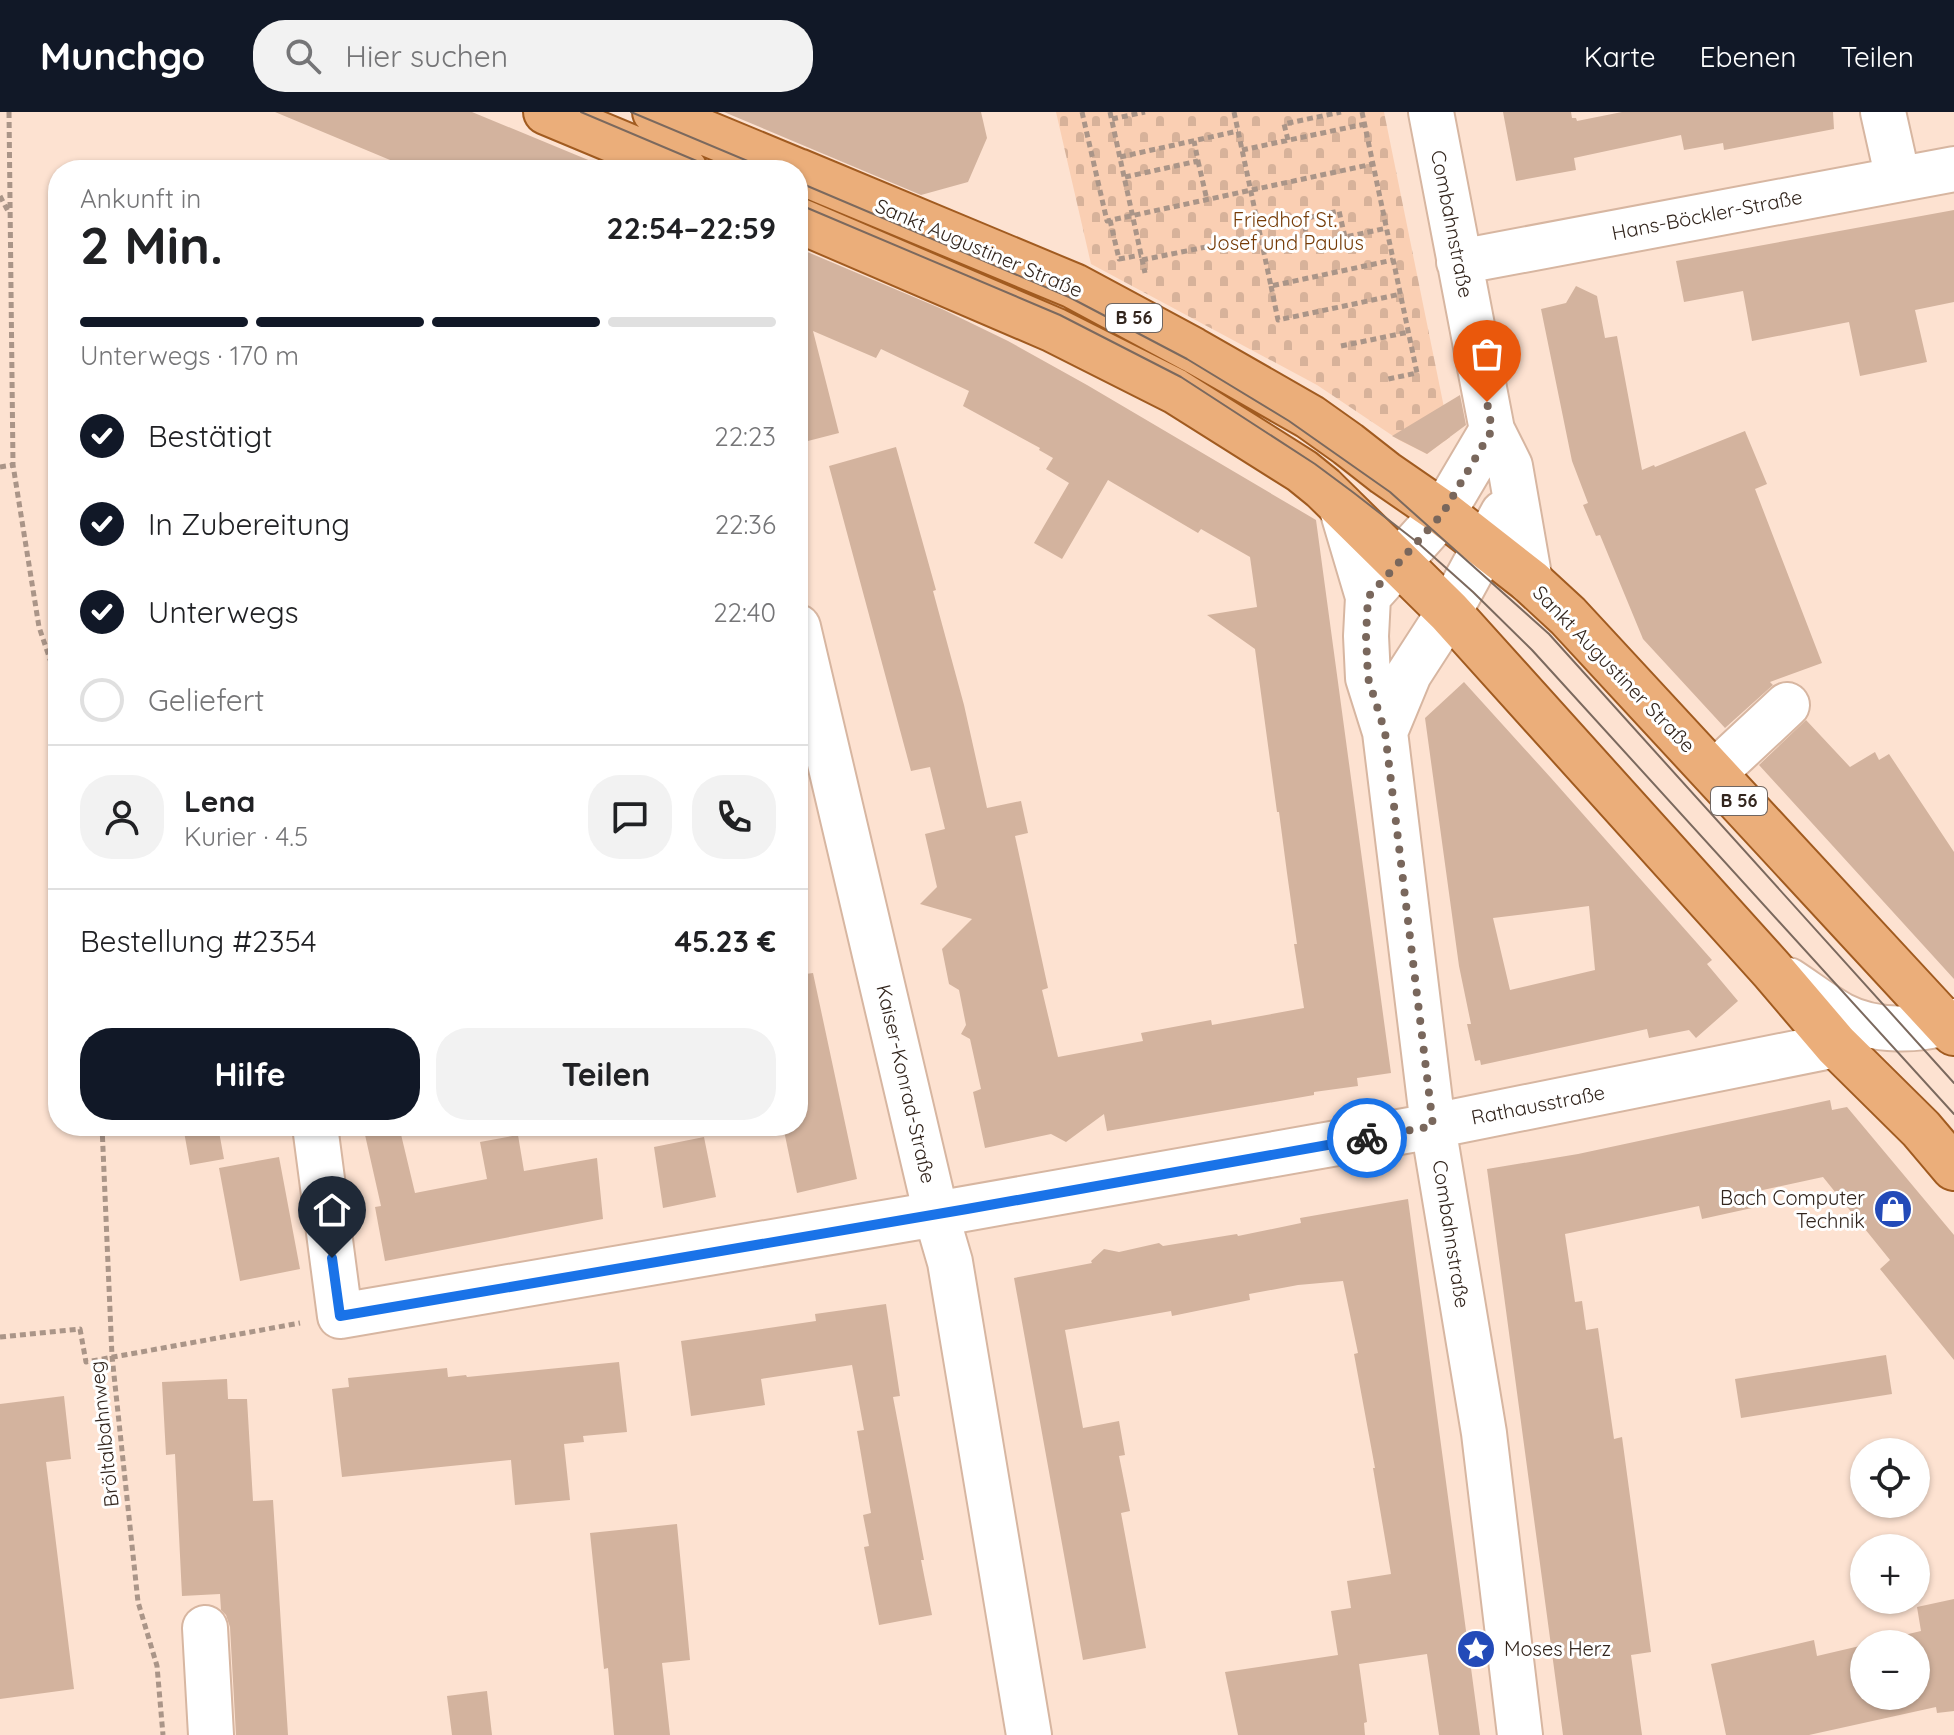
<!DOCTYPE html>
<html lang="de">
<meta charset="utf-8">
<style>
:root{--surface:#fff;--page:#f2f2f2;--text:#202124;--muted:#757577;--line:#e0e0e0;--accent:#111827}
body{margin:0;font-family:Quicksand,sans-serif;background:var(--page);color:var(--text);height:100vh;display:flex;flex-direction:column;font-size:30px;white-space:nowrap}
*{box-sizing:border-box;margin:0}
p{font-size:26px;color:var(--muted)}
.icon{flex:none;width:44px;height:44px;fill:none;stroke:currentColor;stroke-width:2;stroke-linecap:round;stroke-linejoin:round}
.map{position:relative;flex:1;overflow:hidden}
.side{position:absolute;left:48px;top:48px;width:760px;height:976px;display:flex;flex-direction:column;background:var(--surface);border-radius:32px;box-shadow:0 2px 6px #0004}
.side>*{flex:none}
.fabs{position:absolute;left:1850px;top:1326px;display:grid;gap:16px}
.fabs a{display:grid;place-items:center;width:80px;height:80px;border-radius:50%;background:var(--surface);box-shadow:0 2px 6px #0004;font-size:40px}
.pin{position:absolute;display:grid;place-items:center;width:68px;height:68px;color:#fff;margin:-82px -34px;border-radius:50% 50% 50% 0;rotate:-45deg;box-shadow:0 0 8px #0007}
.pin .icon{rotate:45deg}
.courier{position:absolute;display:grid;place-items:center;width:80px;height:80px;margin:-40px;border:6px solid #1a73e8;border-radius:50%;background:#fff;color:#222;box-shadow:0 2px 10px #0007}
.head em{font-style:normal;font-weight:800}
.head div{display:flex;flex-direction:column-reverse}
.head{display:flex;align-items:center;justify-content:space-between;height:136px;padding:0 32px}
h1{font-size:52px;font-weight:800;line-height:60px}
.bar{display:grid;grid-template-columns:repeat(4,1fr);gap:12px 8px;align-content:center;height:96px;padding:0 32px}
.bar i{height:10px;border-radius:6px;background:var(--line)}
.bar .active{background:var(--accent)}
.bar p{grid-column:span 4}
.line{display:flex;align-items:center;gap:20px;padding:0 32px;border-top:2px solid var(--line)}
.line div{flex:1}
.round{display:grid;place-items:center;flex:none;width:84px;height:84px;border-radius:32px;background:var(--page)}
ol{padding:0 32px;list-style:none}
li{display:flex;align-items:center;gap:24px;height:88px}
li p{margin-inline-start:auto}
li .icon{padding:8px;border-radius:50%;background:var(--accent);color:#fff;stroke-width:4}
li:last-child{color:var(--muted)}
li i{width:44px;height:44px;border:4px solid var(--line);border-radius:50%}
.cta{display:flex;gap:16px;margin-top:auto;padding:16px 32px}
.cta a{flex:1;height:92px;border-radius:32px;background:var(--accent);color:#fff;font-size:32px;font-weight:800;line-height:92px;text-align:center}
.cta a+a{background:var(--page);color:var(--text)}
header{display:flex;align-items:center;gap:48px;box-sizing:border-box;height:112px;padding:0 40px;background:var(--accent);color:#fff}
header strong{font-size:38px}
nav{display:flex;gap:44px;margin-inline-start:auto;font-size:28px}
.search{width:560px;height:72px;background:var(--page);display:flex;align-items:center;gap:20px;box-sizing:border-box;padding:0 28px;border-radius:32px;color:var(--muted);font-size:30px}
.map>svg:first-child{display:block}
</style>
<header>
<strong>Munchgo</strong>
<div class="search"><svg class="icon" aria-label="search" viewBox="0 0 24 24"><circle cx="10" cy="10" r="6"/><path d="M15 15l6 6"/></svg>Hier suchen</div>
<nav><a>Karte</a><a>Ebenen</a><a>Teilen</a></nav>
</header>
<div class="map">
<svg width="1954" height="1623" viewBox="0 0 1954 1623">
<defs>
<pattern id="cemetery-stones" width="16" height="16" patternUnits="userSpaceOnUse" patternTransform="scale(2)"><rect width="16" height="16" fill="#facfb3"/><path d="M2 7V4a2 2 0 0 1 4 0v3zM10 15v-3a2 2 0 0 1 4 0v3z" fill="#d7b29a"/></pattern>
</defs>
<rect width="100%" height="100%" fill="#fde2d1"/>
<!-- cemetery -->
<path fill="url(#cemetery-stones)" d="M 1056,0 L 1384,0 L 1450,325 L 1427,342 L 1399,328 L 1317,273 L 1091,152 Z"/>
<!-- building -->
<path fill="#d3b39e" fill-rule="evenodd" d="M 275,0 L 472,0 L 610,57 L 414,58 Z
M 724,0 L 981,0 L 987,26 L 968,70 L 921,83 Z
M 1503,0 L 1571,0 L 1572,6 L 1576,6 L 1577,9 L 1622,0 L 1833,0 L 1834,17 L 1724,38 L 1723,31 L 1684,38 L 1681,23 L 1574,46 L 1576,58 L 1516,69 Z
M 1954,98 L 1954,190 L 1915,198 L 1927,250 L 1860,264 L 1849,210 L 1752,229 L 1743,179 L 1684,190 L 1676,149 Z
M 798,136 L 942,197 L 1008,229 L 1087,273 L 1316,408 L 1391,961 L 1357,966 L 1358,974 L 1314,980 L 1314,983 L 1107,1019 L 1104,1002 L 1066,1030 L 1051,1022 L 985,1036 L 973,980 L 981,977 L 970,927 L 961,922 L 966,913 L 959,878 L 949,872 L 942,837 L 972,807 L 920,792 L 937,775 L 925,722 L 945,717 L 930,655 L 911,659 L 829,354 L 896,335 L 936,478 L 933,479 L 964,593 L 987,696 L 1021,689 L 1028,721 L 1015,724 L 1048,876 L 1042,878 L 1058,945 L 1143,929 L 1141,921 L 1211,908 L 1212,913 L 1304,896 L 1294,832 L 1297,832 L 1287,761 L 1279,700 L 1277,700 L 1255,537 L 1207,503 L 1257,495 L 1250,445 L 1201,417 L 1198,421 L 1108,368 L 1062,447 L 1034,431 L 1069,371 L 1046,357 L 1053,346 L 1039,338 L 1040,336 L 963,294 L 969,279 L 881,237 L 876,246 L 813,219 L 839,321 L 804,330 L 798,306 Z
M 1576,174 L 1597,184 L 1605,226 L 1617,224 L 1642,358 L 1654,353 L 1655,355 L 1745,319 L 1767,372 L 1755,377 L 1822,551 L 1770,570 L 1773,573 L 1725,616 L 1643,527 L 1600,423 L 1596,424 L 1583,393 L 1588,391 L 1572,349 L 1541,197 L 1566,191 Z
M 1460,283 L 1466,313 L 1427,342 L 1392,324 Z
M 1464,570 L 1551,666 L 1712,848 L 1707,852 L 1738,889 L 1696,926 L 1689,918 L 1649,926 L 1647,917 L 1481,953 L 1480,948 L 1475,949 L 1467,912 L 1471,912 L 1459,854 L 1425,606 ZM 1589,794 L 1595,858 L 1510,878 L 1493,806 Z
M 1806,608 L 1850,655 L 1875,640 L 1879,648 L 1889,642 L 1954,740 L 1954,867 L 1759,653 Z
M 813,861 L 857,1067 L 797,1081 L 783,1014 L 798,1014 L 798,863 Z
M 1830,988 L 1832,998 L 1847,995 L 1954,1123 L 1954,1248 L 1880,1157 L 1890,1148 L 1823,1065 L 1749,1081 L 1752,1096 L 1702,1107 L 1699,1094 L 1565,1122 L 1575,1190 L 1582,1189 L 1586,1218 L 1598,1216 L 1614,1327 L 1622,1325 L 1651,1540 L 1631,1543 L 1642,1623 L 1563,1623 L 1487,1057 L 1578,1042 Z
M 183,1014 L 218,1014 L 224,1047 L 190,1053 Z
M 363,1014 L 399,1014 L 415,1081 L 487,1067 L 480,1030 L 518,1023 L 524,1059 L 597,1046 L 603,1107 L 385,1149 L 375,1095 L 381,1094 Z
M 704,1025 L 716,1085 L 663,1096 L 654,1035 Z
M 279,1045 L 300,1157 L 240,1169 L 219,1056 Z
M 1408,1087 L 1480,1623 L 1439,1623 L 1427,1542 L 1359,1552 L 1367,1610 L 1364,1611 L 1365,1623 L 1238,1623 L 1225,1560 L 1338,1543 L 1331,1499 L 1351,1496 L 1347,1469 L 1391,1462 L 1373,1356 L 1375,1356 L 1354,1242 L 1358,1241 L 1343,1169 L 1298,1173 L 1249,1182 L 1250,1188 L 1172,1204 L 1171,1199 L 1065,1218 L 1083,1316 L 1119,1309 L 1125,1343 L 1119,1344 L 1130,1399 L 1121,1401 L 1146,1536 L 1083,1548 L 1014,1166 L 1092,1151 L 1091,1149 L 1104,1137 L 1119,1140 L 1159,1131 L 1163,1134 L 1237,1122 L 1238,1124 L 1301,1111 L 1300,1106 Z
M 886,1192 L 900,1284 L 893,1285 L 924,1448 L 921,1448 L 932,1503 L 879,1513 L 864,1435 L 869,1434 L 863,1403 L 871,1401 L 857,1319 L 864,1318 L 852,1253 L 761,1267 L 765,1293 L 691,1304 L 681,1229 L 816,1209 L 815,1202 Z
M 1886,1243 L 1892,1282 L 1741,1306 L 1735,1267 Z
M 619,1250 L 627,1320 L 583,1324 L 584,1330 L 564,1332 L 570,1388 L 515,1393 L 511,1348 L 342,1365 L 332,1277 L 349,1275 L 348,1266 L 447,1256 L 448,1265 L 466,1263 L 467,1265 Z
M 227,1267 L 228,1287 L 247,1287 L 253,1389 L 273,1388 L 288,1623 L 236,1623 L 230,1515 L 226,1503 L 221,1498 L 220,1482 L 182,1484 L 175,1342 L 166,1343 L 162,1270 Z
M 64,1284 L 71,1347 L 46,1350 L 74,1577 L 0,1587 L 0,1292 Z
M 677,1412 L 690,1548 L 662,1551 L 670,1623 L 614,1623 L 608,1556 L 604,1557 L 590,1421 Z
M 1954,1487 L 1954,1599 L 1937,1601 L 1936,1595 L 1809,1623 L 1726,1623 L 1711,1552 L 1814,1528 L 1817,1544 L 1864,1533 L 1864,1584 L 1916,1584 L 1916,1532 L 1866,1532 L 1921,1519 L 1917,1495 Z
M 487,1579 L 492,1623 L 452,1623 L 447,1584 Z"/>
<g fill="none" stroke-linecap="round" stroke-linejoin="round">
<defs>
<path id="minor" d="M 1431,0 L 1492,318 L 1510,354 L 1530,469
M 1883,0 L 1898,67
M 1459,150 L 1954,57
M 1341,394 L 1368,485 L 1366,524 L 1368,566 L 1385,620 L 1433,1014 L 1484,1321 L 1520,1623
M 1373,479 L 1443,401 L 1492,318
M 798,515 L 936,1102 L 950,1150 L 1029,1623
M 1385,620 L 1409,562 L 1449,500 L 1503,401
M 1714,661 L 1787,593
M 1788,868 C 1805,879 1823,893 1841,903 C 1875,921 1918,919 1954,909
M 315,1014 L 340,1204 L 936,1102 L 1433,1014 L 1836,933
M 205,1516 L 211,1623"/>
<path id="major" d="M 546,0 L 685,58
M 655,0 L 795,58
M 798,59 L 1074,174 L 1193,238 L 1310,305 L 1348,332 L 1385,361 L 1443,401 L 1530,469 L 1568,504 L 1954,921
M 798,108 L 1054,218 L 1175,279 L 1302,359 L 1323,376 L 1449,500 L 1772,858 L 1836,933 L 1921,1017 L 1954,1056"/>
</defs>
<!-- minor casing -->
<use href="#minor" stroke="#d7b6a1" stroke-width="48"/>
<!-- major casing -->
<use href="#major" stroke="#a15b20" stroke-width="48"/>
<!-- path -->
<path stroke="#aa9588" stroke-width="5" stroke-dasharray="6 4" stroke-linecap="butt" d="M 9,0 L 13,353 L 39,515 L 58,571
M 1082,0 L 1107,109 L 1373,52
M 1110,0 L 1145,161
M 1234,0 L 1271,174 L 1393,148
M 1362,0 L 1417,261 L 1388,267
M 1112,7 L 1145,0
M 1288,28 L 1284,12 L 1341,0
M 1242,38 L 1365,12
M 1120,45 L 1238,19
M 1198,49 L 1207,88
M 1125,65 L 1198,49 L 1194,29
M 0,84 L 9,101
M 1110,108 L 1119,147 L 1141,143
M 1345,125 L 1339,99 L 1303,107 L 1309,133 L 1387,116
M 1142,148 L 1260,124
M 1271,174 L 1278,208 L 1401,182
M 1341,234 L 1409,220
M 0,355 L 13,353
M 102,1014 L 112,1244 L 138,1490 L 157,1554 L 163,1623
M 0,1225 L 80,1217 L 86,1250 L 300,1211"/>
<!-- minor -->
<use href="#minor" stroke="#fff" stroke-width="44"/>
<!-- major -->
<use href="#major" stroke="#ebae7a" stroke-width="44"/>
<!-- tram -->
<path stroke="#7b695e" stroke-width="2" d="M 581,0 L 718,58
M 631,0 L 769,58
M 798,70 L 1069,185 L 1187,247 L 1289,309 L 1390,380 L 1549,522 L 1954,971
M 798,92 L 1060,203 L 1181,265 L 1315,352 L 1354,381 L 1417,430 L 1473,480 L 1532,538 L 1954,1002"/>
</g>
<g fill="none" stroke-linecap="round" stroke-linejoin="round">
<!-- done -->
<path stroke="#79675c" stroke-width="8" stroke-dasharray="0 14.4" d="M 1367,1026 L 1433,1014 L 1385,620 L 1368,566 L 1366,524 L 1368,485 L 1443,401 L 1492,318 L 1487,290"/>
<!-- route -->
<path stroke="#1a73e8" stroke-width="10" d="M 332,1146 L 340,1204 L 967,1097 L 1367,1026"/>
</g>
<!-- icons -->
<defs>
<symbol id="shop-disc" viewBox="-11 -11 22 22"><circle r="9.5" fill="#234ab8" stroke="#fff"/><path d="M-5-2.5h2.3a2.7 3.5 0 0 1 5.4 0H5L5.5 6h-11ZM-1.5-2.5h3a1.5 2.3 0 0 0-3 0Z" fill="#fff"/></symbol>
<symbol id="sight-disc" viewBox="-11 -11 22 22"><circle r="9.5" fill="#234ab8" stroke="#fff"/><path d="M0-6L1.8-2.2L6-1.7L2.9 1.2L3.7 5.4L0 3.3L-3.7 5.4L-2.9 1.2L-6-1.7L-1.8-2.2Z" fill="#fff"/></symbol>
</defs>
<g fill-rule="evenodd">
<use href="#shop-disc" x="1871" y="1075" width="44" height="44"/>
<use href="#sight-disc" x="1454" y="1515" width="44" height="44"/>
</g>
<g text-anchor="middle" stroke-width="6" stroke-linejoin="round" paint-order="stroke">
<!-- shield labels -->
<g fill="#fff" stroke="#706661" stroke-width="2">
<rect x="1106" y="192" width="56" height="28" rx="6"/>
<rect x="1711" y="675" width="56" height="28" rx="6"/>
</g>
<g font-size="18" font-weight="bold" fill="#32251d">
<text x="1134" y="212">B 56</text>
<text x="1739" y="695">B 56</text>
</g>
<!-- street labels -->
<g font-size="20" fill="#32251d" stroke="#fff">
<text transform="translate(1707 103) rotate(-11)" y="7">Hans-Böckler-Straße</text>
<text transform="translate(1452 112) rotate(79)" y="7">Combahnstraße</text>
<text transform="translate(979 136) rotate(23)" y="7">Sankt Augustiner Straße</text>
<text transform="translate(1614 557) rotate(46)" y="7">Sankt Augustiner Straße</text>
<text transform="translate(906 972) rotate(77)" y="7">Kaiser-Konrad-Straße</text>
<text transform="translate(1538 993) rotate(-11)" y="7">Rathausstraße</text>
<text transform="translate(1451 1122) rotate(81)" y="7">Combahnstraße</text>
<text transform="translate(104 1322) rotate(-96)" y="7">Bröltalbahnweg</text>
</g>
<!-- park labels -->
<g font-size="20" fill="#753b07" stroke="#fff">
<text x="1285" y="115">Friedhof St.<tspan x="1285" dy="23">Josef und Paulus</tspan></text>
</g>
<!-- poi labels -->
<g font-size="20" fill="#32251d" stroke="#fff" text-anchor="end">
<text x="1865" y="1093">Bach Computer<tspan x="1865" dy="23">Technik</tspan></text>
<text x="1504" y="1544" text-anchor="start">Moses Herz</text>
</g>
</g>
</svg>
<div class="fabs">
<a><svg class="icon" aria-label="locate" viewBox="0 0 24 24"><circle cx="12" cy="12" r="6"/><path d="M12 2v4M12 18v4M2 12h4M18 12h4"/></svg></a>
<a>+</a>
<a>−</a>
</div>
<div class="pin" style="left:1487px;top:290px;background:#ea580c"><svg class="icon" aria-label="bag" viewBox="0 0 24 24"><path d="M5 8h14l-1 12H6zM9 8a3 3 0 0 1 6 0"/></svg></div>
<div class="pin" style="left:332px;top:1146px;background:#1f2937"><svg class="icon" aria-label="home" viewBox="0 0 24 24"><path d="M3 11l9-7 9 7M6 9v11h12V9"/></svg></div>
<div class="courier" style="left:1367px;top:1026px"><svg class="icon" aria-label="bike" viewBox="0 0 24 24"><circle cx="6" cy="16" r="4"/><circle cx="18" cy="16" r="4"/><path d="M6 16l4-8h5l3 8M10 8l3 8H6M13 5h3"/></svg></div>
<section class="side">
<div class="head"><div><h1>2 Min.</h1><p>Ankunft in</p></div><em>22:54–22:59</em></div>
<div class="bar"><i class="active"></i><i class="active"></i><i class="active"></i><i></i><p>Unterwegs · 170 m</p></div>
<ol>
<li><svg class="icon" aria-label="check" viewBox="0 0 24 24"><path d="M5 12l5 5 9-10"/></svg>Bestätigt<p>22:23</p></li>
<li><svg class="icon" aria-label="check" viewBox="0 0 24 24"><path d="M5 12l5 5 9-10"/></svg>In Zubereitung<p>22:36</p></li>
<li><svg class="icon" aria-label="check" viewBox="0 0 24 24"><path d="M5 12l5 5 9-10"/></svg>Unterwegs<p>22:40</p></li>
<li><i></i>Geliefert</li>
</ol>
<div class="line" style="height:144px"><a class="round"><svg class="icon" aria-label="person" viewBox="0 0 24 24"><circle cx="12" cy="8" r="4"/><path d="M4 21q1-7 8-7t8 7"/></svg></a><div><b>Lena</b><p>Kurier · 4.5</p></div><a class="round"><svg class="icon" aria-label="chat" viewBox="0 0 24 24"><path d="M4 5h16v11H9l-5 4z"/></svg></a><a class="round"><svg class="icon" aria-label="phone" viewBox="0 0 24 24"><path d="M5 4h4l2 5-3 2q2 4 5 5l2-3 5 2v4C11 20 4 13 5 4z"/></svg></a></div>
<div class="line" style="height:104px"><div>Bestellung #2354</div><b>45.23 €</b></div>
<div class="cta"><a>Hilfe</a><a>Teilen</a></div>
</section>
</div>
